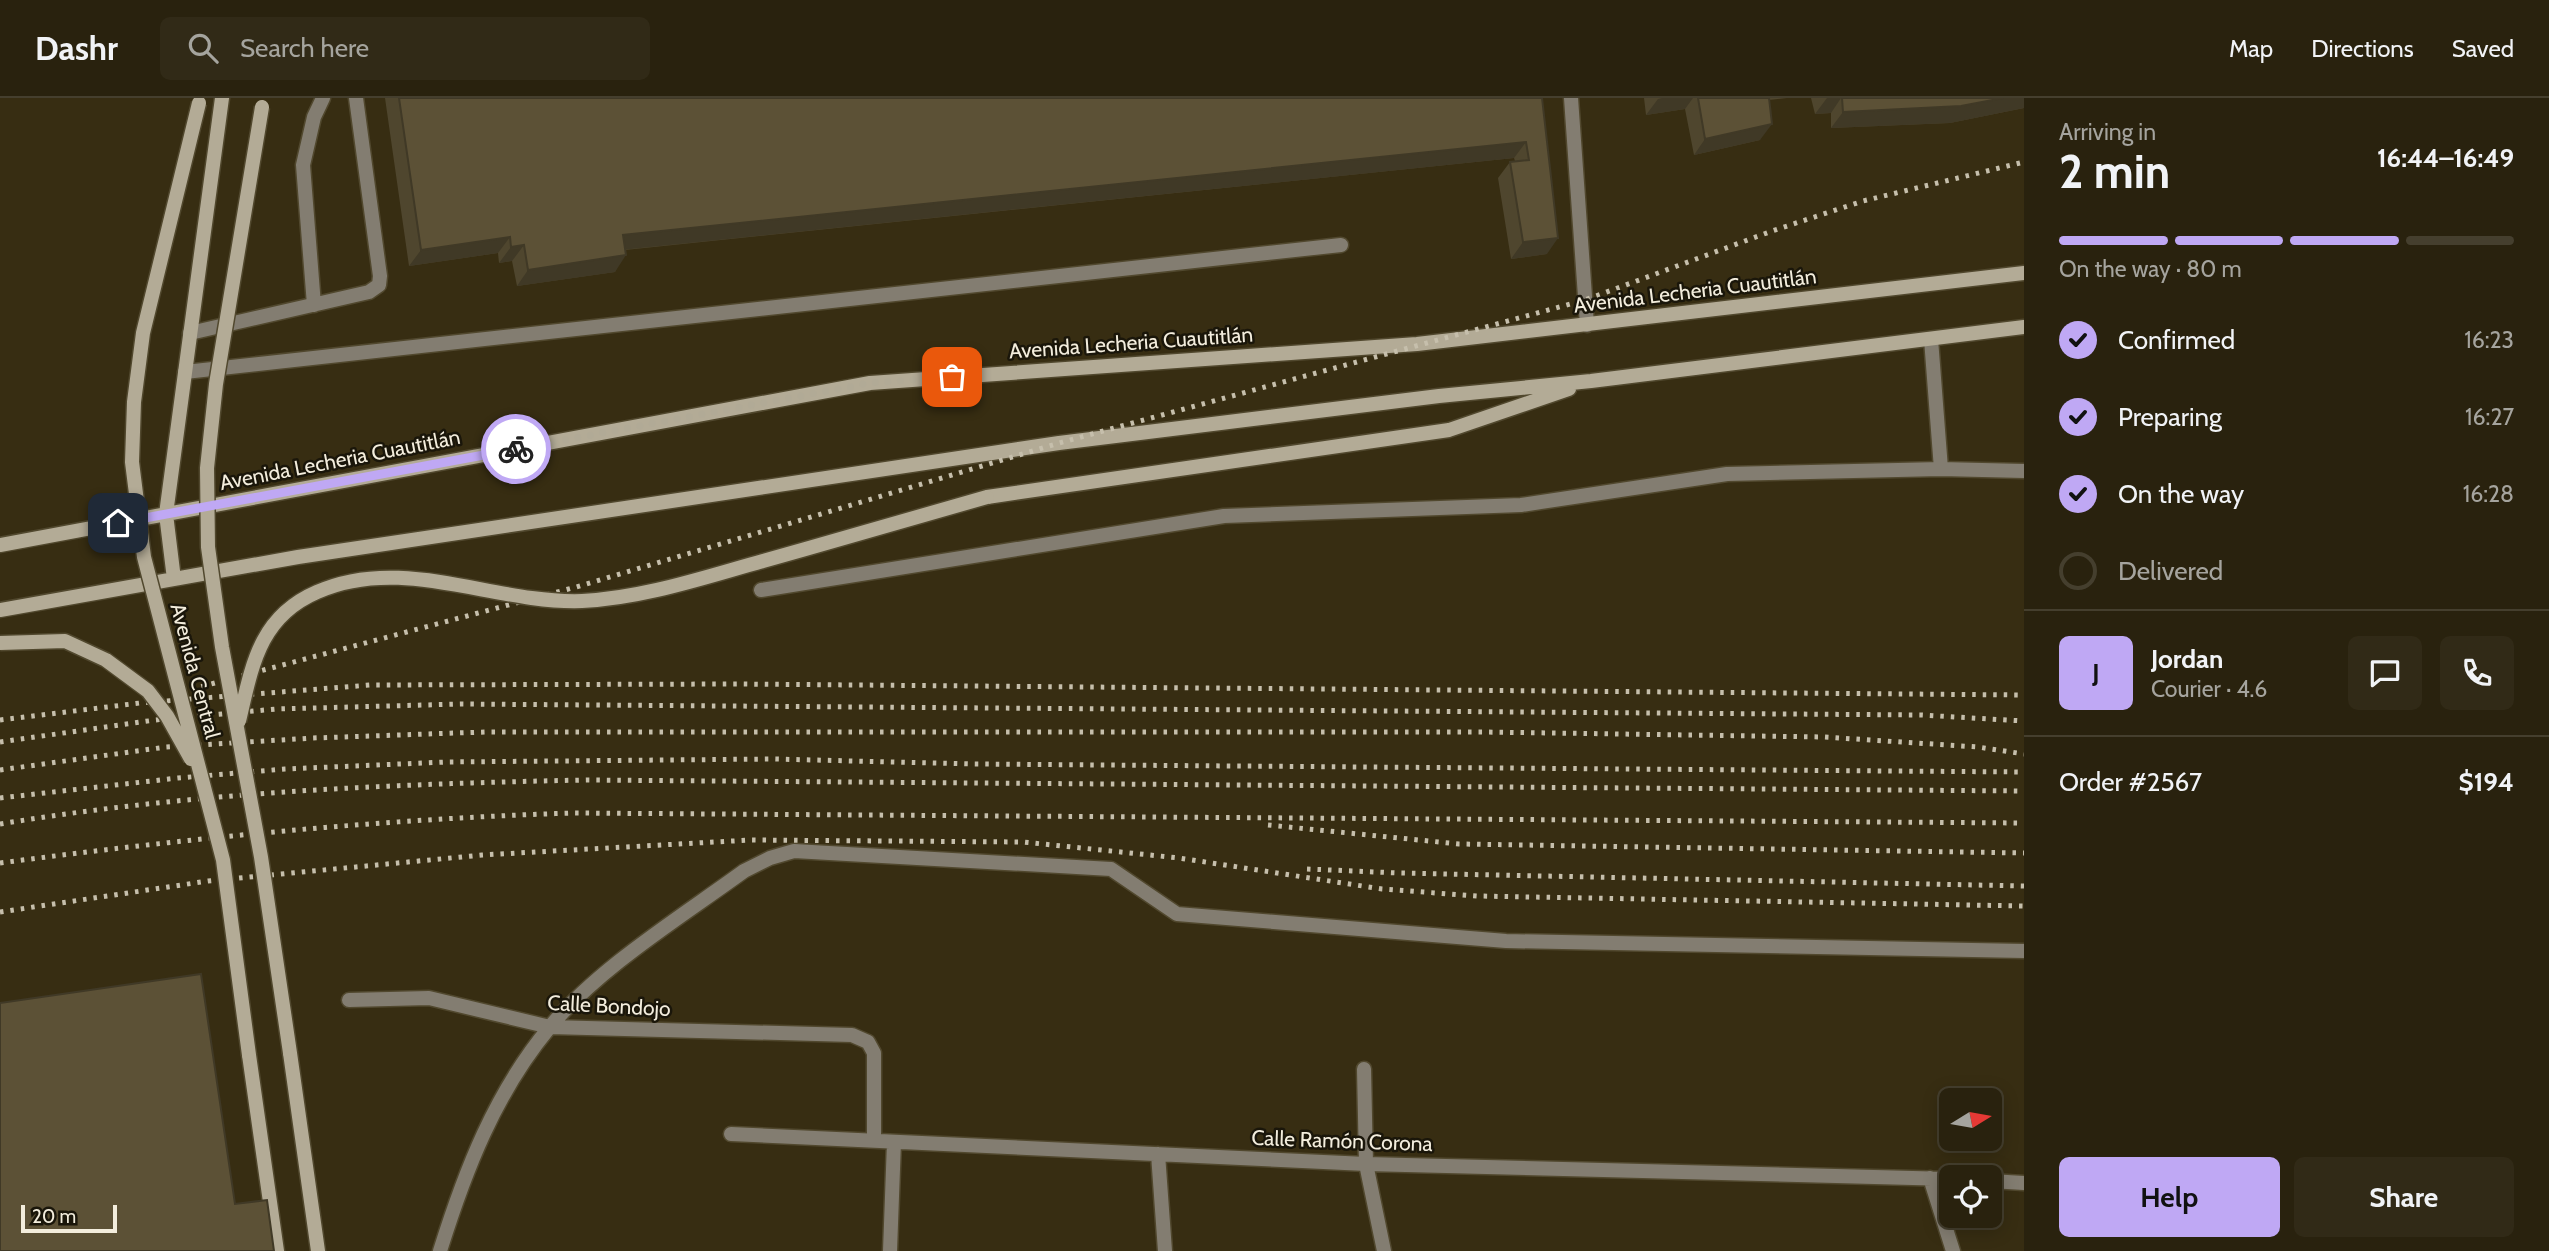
<!DOCTYPE html>
<meta charset="utf-8">
<style>
:root{--surface:#29220e;--page:#312a17;--text:#f1f3f6;--muted:#a5a49e;--line:#453f2e;--accent:#bfa8f4}
body{margin:0;font-family:Cabin,sans-serif;background:var(--page);color:var(--text);height:100vh;display:flex;flex-direction:column;font-size:26px;white-space:nowrap}
*{box-sizing:border-box;margin:0}
p{font-size:23px;color:var(--muted)}
.icon{flex:none;width:38px;height:38px;fill:none;stroke:currentColor;stroke-width:2;stroke-linecap:round;stroke-linejoin:round}
.map{position:relative;flex:1;overflow:hidden}
.side{display:flex;flex-direction:column;background:var(--surface);width:525px}
.side>*{flex:none}
.needle{width:46px;rotate:79deg}
.tools{position:absolute;left:1939px;top:990px;display:grid;gap:14px}
.tools a{display:grid;place-items:center;width:63px;height:63px;border-radius:10px;background:var(--surface);box-shadow:0 4px 18px #0003,0 0 0 2px var(--line);font-size:35px}
.scale{position:absolute;left:21px;bottom:18px;width:96px;box-sizing:border-box;padding-left:7px;border:4px solid #f3eddd;border-top:0;font-size:19px;line-height:24px;white-space:nowrap;color:#f3eddd;-webkit-text-stroke:5px #1a160a;paint-order:stroke}
.pin{position:absolute;display:grid;place-items:center;width:60px;height:60px;color:#fff;margin:-30px;border-radius:14px;box-shadow:0 4px 10px #0006}
.courier{position:absolute;display:grid;place-items:center;width:70px;height:70px;margin:-35px;border:5px solid #bfa8f4;border-radius:50%;background:#fff;color:#222;box-shadow:0 2px 9px #0007}
.head em{font-style:normal;font-weight:800}
.head div{display:flex;flex-direction:column-reverse}
.head{display:flex;align-items:center;justify-content:space-between;height:119px;padding:0 35px}
h1{font-size:46px;font-weight:800;line-height:52px}
.bar{display:grid;grid-template-columns:repeat(4,1fr);gap:10px 7px;align-content:center;height:84px;padding:0 35px}
.bar i{height:9px;border-radius:5px;background:var(--line)}
.bar .selected{background:var(--accent)}
.bar p{grid-column:span 4}
.line{display:flex;align-items:center;gap:18px;padding:0 35px;border-top:2px solid var(--line)}
.line div{flex:1}
.round{display:grid;place-items:center;flex:none;width:74px;height:74px;border-radius:10px;background:var(--page)}
ol{padding:0 35px;list-style:none}
li{display:flex;align-items:center;gap:21px;height:77px}
li p{margin-inline-start:auto}
li .icon{padding:7px;border-radius:50%;background:var(--accent);color:#111;stroke-width:4}
li:last-child{color:var(--muted)}
li i{width:38px;height:38px;border:4px solid var(--line);border-radius:50%}
.button{display:flex;gap:14px;margin-top:auto;padding:14px 35px}
.button a{flex:1;height:80px;border-radius:10px;background:var(--accent);color:#111;font-size:28px;font-weight:800;line-height:80px;text-align:center}
.button a+a{background:var(--page);color:var(--text)}
header{display:flex;align-items:center;gap:42px;box-sizing:border-box;height:98px;padding:0 35px;background:var(--surface);border-bottom:2px solid var(--line)}
header strong{font-size:33px}
nav{display:flex;gap:38px;margin-inline-start:auto;font-size:24px}
.search{width:490px;height:63px;background:var(--page);display:flex;align-items:center;gap:18px;box-sizing:border-box;padding:0 24px;border-radius:10px;color:var(--muted);font-size:26px}
main{display:flex;flex:1;min-height:0}
.map>svg:first-child{display:block}
</style>
<header>
<strong>Dashr</strong>
<div class="search"><svg class="icon" aria-label="search" viewBox="0 0 24 24"><circle cx="10" cy="10" r="6"/><path d="M15 15l6 6"/></svg>Search here</div>
<nav><a>Map</a><a>Directions</a><a>Saved</a></nav>
</header>
<main>
<div class="map">
<svg width="2024" height="1153" viewBox="0 0 2024 1153">
<rect width="100%" height="100%" fill="#372d12"/>
<g fill="none" stroke-linecap="round" stroke-linejoin="round">
<defs>
<path id="lane" d="M 1571,0 L 1587,227
M 314,207 L 303,67 L 314,19 L 323,0
M 190,235 L 369,194 L 379,187 L 380,178 L 356,0
M 1931,241 L 1941,371 L 2024,373
M 185,274 L 1341,147
M 761,492 L 1224,418 L 1521,407 L 1727,376 L 1941,371"/>
<path id="street" d="M 349,902 L 429,900 L 550,929 L 852,937 L 868,944 L 874,955 L 874,1042
M 1364,971 L 1366,1066 L 1384,1153
M 731,1036 L 1366,1066 L 1951,1081
M 1158,1056 L 1165,1153
M 1930,1080 L 1953,1153
M 1990,1083 L 2024,1085
M 440,1153 C 465,1073 495,995 549,930 C 598,870 681,819 744,773 L 770,760 L 794,753 L 1111,771 L 1177,816 L 1506,843 L 2024,853
M 890,1153 L 894,1044"/>
<path id="secondary" d="M 987,399 L 1449,332 L 1569,291
M 0,447 L 870,285 L 1417,246 L 2024,175
M 174,481 L 166,416 L 222,0
M 0,512 L 298,459 L 1059,345 L 1439,298 L 1591,283 L 2024,229
M 290,955 L 318,1153
M 249,957 L 277,1153"/>
</defs>
<!-- lane casing -->
<use href="#lane" stroke="#51482e" stroke-width="17"/>
<!-- street casing -->
<use href="#street" stroke="#51482e" stroke-width="17"/>
<!-- secondary casing -->
<use href="#secondary" stroke="#51482e" stroke-width="17"/>
<!-- lane -->
<use href="#lane" stroke="#837d71" stroke-width="14"/>
<!-- street -->
<use href="#street" stroke="#837d71" stroke-width="14"/>
<!-- secondary -->
<use href="#secondary" stroke="#b3ab96" stroke-width="14"/>
<!-- rail -->
<path stroke="#c6bfac" stroke-width="5" stroke-dasharray="3.5 7" stroke-linecap="butt" d="M 181,594 L 576,489 L 1059,345 L 1585,202 L 1772,133 L 1863,103 L 2024,64
M 0,622 L 140,605 L 370,587 L 739,586 L 2024,597
M 0,644 L 155,622 L 276,611 L 462,606 L 1921,617 L 2024,623
M 0,672 L 166,649 L 313,640 L 485,634 L 1484,634 L 1824,639 L 1978,649 L 2024,656
M 0,700 L 178,680 L 285,671 L 446,664 L 774,661 L 973,666 L 2024,674
M 0,726 C 194,694 390,686 586,682 L 2024,693
M 1268,727 L 1459,746 L 2024,755
M 0,765 C 190,740 381,721 573,715 L 2024,725
M 1307,771 L 1399,775 L 2024,788
M 0,814 L 208,783 L 482,757 L 751,742 L 1023,744 L 1179,760 L 1382,791 L 1477,798 L 2024,808"/>
<defs>
<path id="secondary-bridge" d="M 199,5 L 143,235 L 134,304 L 132,364 L 144,459 L 223,762 L 249,957
M 262,9 L 216,286 L 207,370 L 208,449 L 222,549 L 261,759 L 290,955
M 0,545 L 65,543 L 106,562 L 148,593 L 167,618 L 191,661
M 239,623 C 252,568 259,519 317,494 C 403,456 493,506 582,503 C 644,500 705,479 763,463 C 838,442 913,420 987,399"/>
</defs>
<!-- secondary-bridge casing -->
<use href="#secondary-bridge" stroke="#51482e" stroke-width="17" stroke-linecap="butt"/>
<!-- secondary-bridge -->
<use href="#secondary-bridge" stroke="#b3ab96" stroke-width="14"/>
</g>
<!-- wall -->
<path fill="#4f462e" d="M 385,0 L 1542,0 L 1547,156 L 1511,161 L 1498,80 L 1510,64 L 1515,63 L 1514,60 L 625,152 L 615,174 L 517,188 L 512,163 L 499,165 L 498,155 L 409,168 Z
M 1644,0 L 1787,0 L 1769,2 L 1760,42 L 1694,57 L 1685,11 L 1646,17 Z
M 1811,0 L 2024,0 L 2024,10 L 1950,25 L 1831,30 L 1831,15 L 1815,16 Z"/>
<!-- shaded-wall -->
<path fill="#403926" d="M 1662,0 L 1693,0 L 1685,11 L 1646,17 L 1658,1 Z
M 1827,0 L 1841,0 L 1831,15 L 1815,16 Z
M 2003,0 L 2024,0 L 2024,10 L 1950,25 L 1831,30 L 1843,14 Z
M 1772,26 L 1760,42 L 1694,57 L 1705,41 Z
M 1526,44 L 1514,60 L 611,153 L 623,137 Z
M 510,139 L 498,155 L 409,168 L 421,152 Z
M 1558,140 L 1547,156 L 1511,161 L 1523,144 Z
M 524,147 L 512,163 L 499,165 L 511,149 Z
M 626,157 L 615,174 L 517,188 L 528,172 Z"/>
<!-- building -->
<path fill="#5c5136" stroke="#403926" stroke-width="2" d="M 399,0 L 1542,0 L 1558,140 L 1523,144 L 1510,64 L 1529,62 L 1526,44 L 623,137 L 626,157 L 528,172 L 524,147 L 511,149 L 510,139 L 421,152 Z
M 1698,0 L 1769,0 L 1772,26 L 1705,41 Z
M 1842,0 L 2003,0 L 1961,8 L 1843,14 Z
M 201,876 L 235,1106 L 267,1102 L 274,1153 L 0,1153 L 0,905 Z"/>
<g fill="none" stroke-linecap="round" stroke-linejoin="round">
<!-- done -->
<path stroke="#b1aa96" stroke-width="7" stroke-dasharray="0 12.6" d="M 516,351 L 870,285 L 952,279"/>
<!-- route -->
<path stroke="#bfa8f4" stroke-width="9" d="M 118,425 L 516,351"/>
</g>
<g text-anchor="middle" stroke-width="5" stroke-linejoin="round" paint-order="stroke">
<!-- street labels -->
<g font-size="21" fill="#f3eddd" stroke="#1a160a">
<text transform="translate(1695 193) rotate(-7)" y="7">Avenida Lecheria Cuautitlán</text>
<text transform="translate(1131 245) rotate(-4)" y="7">Avenida Lecheria Cuautitlán</text>
<text transform="translate(340 362) rotate(-11)" y="7">Avenida Lecheria Cuautitlán</text>
<text transform="translate(195 573) rotate(75)" y="7">Avenida Central</text>
<text transform="translate(609 908) rotate(3)" y="7">Calle Bondojo</text>
<text transform="translate(1342 1043) rotate(2)" y="7">Calle Ramón Corona</text>
</g>
</g>
</svg>
<div class="tools">
<a><svg class="needle" viewBox="-14 -14 28 28"><path d="M0-13l5 13h-10z" fill="#e53935"/><path d="M0 13l5-13h-10z" fill="#a5a49e"/></svg></a>
<a><svg class="icon" aria-label="locate" viewBox="0 0 24 24"><circle cx="12" cy="12" r="6"/><path d="M12 2v4M12 18v4M2 12h4M18 12h4"/></svg></a>
</div>
<div class="scale">20 m</div>
<div class="pin" style="left:952px;top:279px;background:#ea580c"><svg class="icon" aria-label="bag" viewBox="0 0 24 24"><path d="M5 8h14l-1 12H6zM9 8a3 3 0 0 1 6 0"/></svg></div>
<div class="pin" style="left:118px;top:425px;background:#1f2937"><svg class="icon" aria-label="home" viewBox="0 0 24 24"><path d="M3 11l9-7 9 7M6 9v11h12V9"/></svg></div>
<div class="courier" style="left:516px;top:351px"><svg class="icon" aria-label="bike" viewBox="0 0 24 24"><circle cx="6" cy="16" r="4"/><circle cx="18" cy="16" r="4"/><path d="M6 16l4-8h5l3 8M10 8l3 8H6M13 5h3"/></svg></div>
</div>
<section class="side">
<div class="head"><div><h1>2 min</h1><p>Arriving in</p></div><em>16:44–16:49</em></div>
<div class="bar"><i class="selected"></i><i class="selected"></i><i class="selected"></i><i></i><p>On the way · 80 m</p></div>
<ol>
<li><svg class="icon" aria-label="check" viewBox="0 0 24 24"><path d="M5 12l5 5 9-10"/></svg>Confirmed<p>16:23</p></li>
<li><svg class="icon" aria-label="check" viewBox="0 0 24 24"><path d="M5 12l5 5 9-10"/></svg>Preparing<p>16:27</p></li>
<li><svg class="icon" aria-label="check" viewBox="0 0 24 24"><path d="M5 12l5 5 9-10"/></svg>On the way<p>16:28</p></li>
<li><i></i>Delivered</li>
</ol>
<div class="line" style="height:126px"><b class="round" style="background:var(--accent);color:#111">J</b><div><b>Jordan</b><p>Courier · 4.6</p></div><a class="round"><svg class="icon" aria-label="chat" viewBox="0 0 24 24"><path d="M4 5h16v11H9l-5 4z"/></svg></a><a class="round"><svg class="icon" aria-label="phone" viewBox="0 0 24 24"><path d="M5 4h4l2 5-3 2q2 4 5 5l2-3 5 2v4C11 20 4 13 5 4z"/></svg></a></div>
<div class="line" style="height:91px"><div>Order #2567</div><b>$194</b></div>
<div class="button"><a>Help</a><a>Share</a></div>
</section>
</main>
